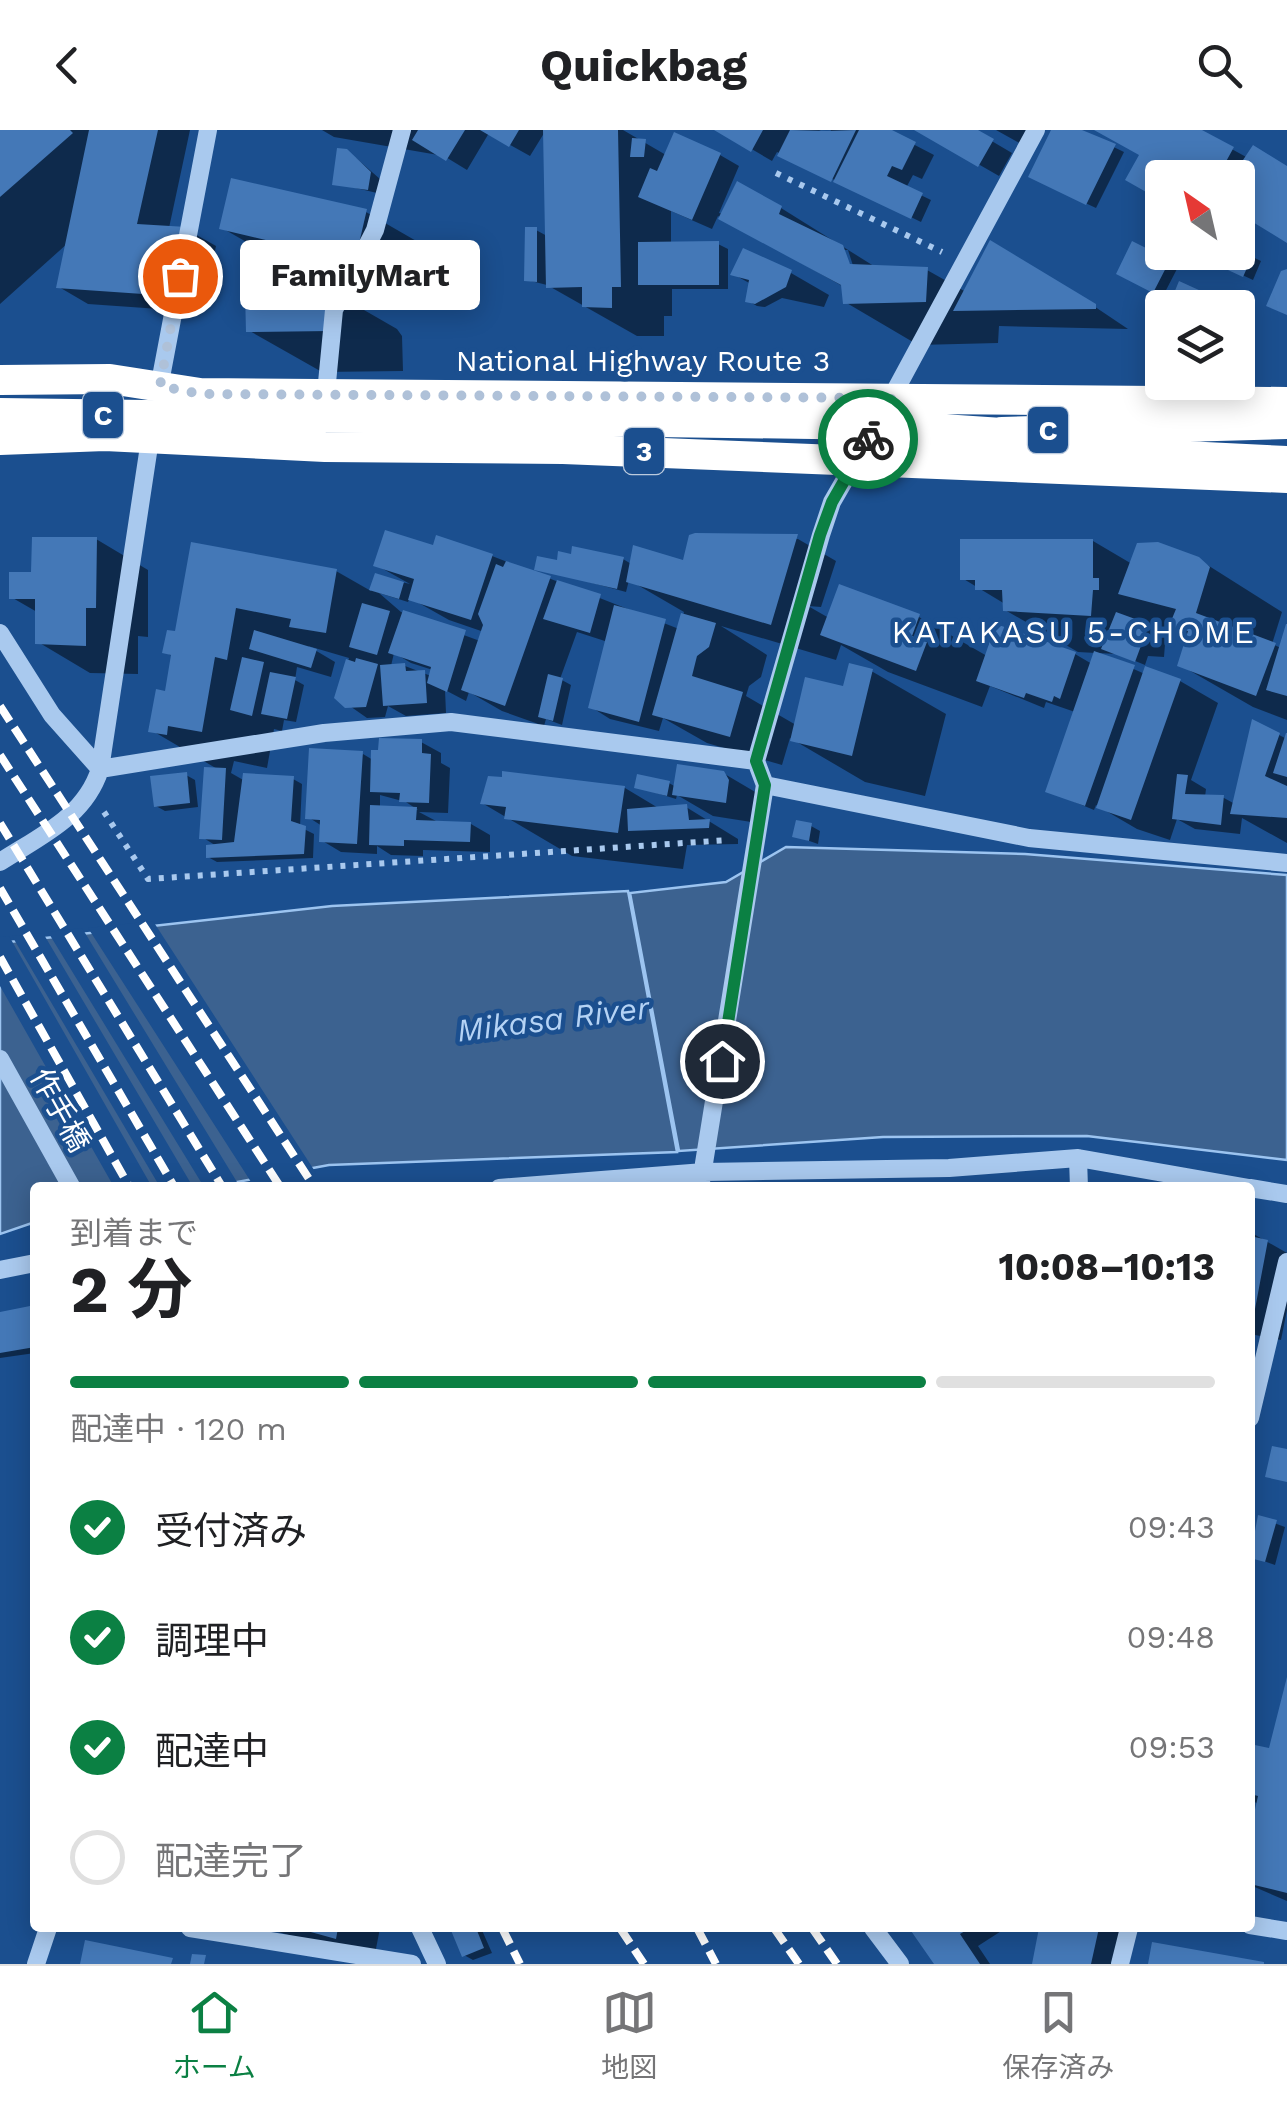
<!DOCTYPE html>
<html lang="ja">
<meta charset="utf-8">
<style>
:root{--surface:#fff;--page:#f2f2f2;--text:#202124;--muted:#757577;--line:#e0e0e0;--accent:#0b8043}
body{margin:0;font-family:"Work Sans","Noto Sans JP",sans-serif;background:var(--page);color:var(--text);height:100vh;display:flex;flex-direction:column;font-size:38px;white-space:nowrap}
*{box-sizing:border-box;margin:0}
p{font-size:32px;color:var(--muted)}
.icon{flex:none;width:55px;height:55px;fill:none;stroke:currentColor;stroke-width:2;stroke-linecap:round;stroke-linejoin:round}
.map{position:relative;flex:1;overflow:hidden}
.side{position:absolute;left:30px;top:1052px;width:1225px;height:750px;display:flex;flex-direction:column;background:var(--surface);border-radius:10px;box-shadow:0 5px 25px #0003}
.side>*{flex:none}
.needle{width:65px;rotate:326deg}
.controls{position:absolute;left:1145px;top:30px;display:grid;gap:20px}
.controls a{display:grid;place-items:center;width:110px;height:110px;border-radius:10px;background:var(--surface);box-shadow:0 5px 25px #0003;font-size:50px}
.pin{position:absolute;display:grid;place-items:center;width:85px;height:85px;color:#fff;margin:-42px;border:5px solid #fff;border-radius:50%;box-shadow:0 2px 10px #0007}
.courier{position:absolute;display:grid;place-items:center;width:100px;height:100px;margin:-50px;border:8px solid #0b8043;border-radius:50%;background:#fff;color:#222;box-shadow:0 2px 12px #0007}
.bubble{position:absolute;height:70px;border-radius:10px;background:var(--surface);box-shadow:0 5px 25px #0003;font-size:32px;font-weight:700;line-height:70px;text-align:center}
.summary em{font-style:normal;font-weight:700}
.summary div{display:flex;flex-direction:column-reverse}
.summary{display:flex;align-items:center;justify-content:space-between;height:170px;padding:0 40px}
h1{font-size:65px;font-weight:700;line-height:75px}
.bar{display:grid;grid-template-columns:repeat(4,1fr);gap:15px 10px;align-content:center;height:120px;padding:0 40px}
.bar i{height:12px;border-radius:8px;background:var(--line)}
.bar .current{background:var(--accent)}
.bar p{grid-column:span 4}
ol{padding:0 40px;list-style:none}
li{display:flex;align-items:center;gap:30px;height:110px}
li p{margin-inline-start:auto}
li .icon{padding:10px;border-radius:50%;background:var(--accent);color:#fff;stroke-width:4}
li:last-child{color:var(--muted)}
li i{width:55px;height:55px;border:5px solid var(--line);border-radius:50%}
header{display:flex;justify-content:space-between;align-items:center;height:130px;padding:0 40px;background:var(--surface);font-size:45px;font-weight:700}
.tab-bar{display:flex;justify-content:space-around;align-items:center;height:140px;border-top:2px solid var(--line);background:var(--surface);font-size:28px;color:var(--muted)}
.tab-bar a{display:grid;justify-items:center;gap:5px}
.tab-bar .current{color:var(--accent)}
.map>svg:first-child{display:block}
</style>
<header><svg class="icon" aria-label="back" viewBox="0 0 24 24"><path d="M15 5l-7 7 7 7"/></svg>Quickbag<svg class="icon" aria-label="search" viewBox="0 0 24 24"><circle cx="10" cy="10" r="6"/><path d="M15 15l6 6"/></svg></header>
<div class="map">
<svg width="1287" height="1834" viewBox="0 0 1287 1834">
<rect width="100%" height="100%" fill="#1b4f8f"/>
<!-- water -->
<path fill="#3c6290" stroke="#9cc4f0" stroke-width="2.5" d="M 786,717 L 1025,724 L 1287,745 L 1287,1030 L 1087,1006 L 883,1007 L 679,1021 L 630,763 L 726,752 Z
M 628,761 L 677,1022 L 329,1035 L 210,1057 L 35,1058 L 35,1092 L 0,1104 L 0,813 L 332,776 Z"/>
<!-- pier -->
<path fill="#1b4f8f" d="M 153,791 L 316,1043 L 253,1055 L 88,798 Z
M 82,798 L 240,1057 L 204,1057 L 48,802 Z
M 43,803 L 193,1057 L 160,1057 L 12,806 Z
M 9,806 L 152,1057 L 114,1057 L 0,856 L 0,807 Z"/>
<!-- shadow -->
<path fill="#0007" fill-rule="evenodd" d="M 0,0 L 190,0 L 169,98 L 186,99 L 216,116 L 202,182 L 88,174 L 59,157 L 68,113 L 0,174 Z
M 322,0 L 546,0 L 530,26 L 489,3 L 467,40 L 444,26 L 334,7 Z
M 546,0 L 623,0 L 666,25 L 720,25 L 739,36 L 719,83 L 723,84 L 781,78 L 877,138 L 927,140 L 966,162 L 1058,152 L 1128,199 L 999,196 L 998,213 L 918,215 L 845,172 L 844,157 L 718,86 L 712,99 L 671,81 L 671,114 L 718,114 L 728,119 L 728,159 L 672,159 L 672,186 L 664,186 L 664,206 L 637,206 L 547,155 L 527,150 L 536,100 L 547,106 ZM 842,120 L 848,120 L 856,145 Z
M 719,0 L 819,0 L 829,5 L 831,0 L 886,0 L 934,25 L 922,49 L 913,45 L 906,58 L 931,70 L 921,92 L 777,22 L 772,31 Z
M 919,0 L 973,0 L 1012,23 L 999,46 Z
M 996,0 L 1031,0 L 1023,15 Z
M 1054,0 L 1078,0 L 1124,22 L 1096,78 L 1040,52 Z
M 1098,0 L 1197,0 L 1248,28 L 1287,38 L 1287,110 L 1238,80 L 1238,48 L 1162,48 L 1162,69 L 1128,49 L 1142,24 Z
M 356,28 L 380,49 L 377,63 L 335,53 Z
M 366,82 L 418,112 L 407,159 L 274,128 L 222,98 Z
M 1238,120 L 1261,131 L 1253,150 L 1225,137 Z
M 1169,132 L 1178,137 L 1163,166 L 1119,143 Z
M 791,143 L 829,165 L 824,177 L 782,168 L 765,177 L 757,176 L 748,171 L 751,154 L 733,144 Z
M 253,153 L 324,157 L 397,199 L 402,206 L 403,241 L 322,242 L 248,200 Z
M 1200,163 L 1209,168 L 1205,178 L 1184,178 L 1173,172 Z
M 696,405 L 798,409 L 836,431 L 821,477 L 808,476 L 829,488 L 840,457 L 919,487 L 987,526 L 1075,524 L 1092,534 L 1096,523 L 1078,522 L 1005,480 L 1005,474 L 962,448 L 1093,411 L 1132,434 L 1198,429 L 1282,482 L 1272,514 L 1281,518 L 1287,499 L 1287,590 L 1253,577 L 1180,535 L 1189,505 L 1172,494 L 1171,501 L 1166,501 L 1164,527 L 1148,526 L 1145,535 L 1118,524 L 1097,523 L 1145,544 L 1180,551 L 1218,573 L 1191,650 L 1206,659 L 1205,667 L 1224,668 L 1235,674 L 1279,605 L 1287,609 L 1287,713 L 1242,688 L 1240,704 L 1195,699 L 1177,689 L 1170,710 L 1137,699 L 1096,675 L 1094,680 L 1048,661 L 1075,582 L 1046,572 L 1044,578 L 990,556 L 982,577 L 888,542 L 841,515 L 836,530 L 721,496 L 767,525 L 761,547 L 749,556 L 746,566 L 796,595 L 845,559 L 851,536 L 873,542 L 946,584 L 925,666 L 865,652 L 790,608 L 782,635 L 707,613 L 663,588 L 659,601 L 610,589 L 591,577 L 608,512 L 577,502 L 560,549 L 571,555 L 562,595 L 546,589 L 544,596 L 502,581 L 469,562 L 466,571 L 445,560 L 446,583 L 406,586 L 388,576 L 385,587 L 367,588 L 337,567 L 349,528 L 308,516 L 335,532 L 331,547 L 297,537 L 295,550 L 304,555 L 296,592 L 284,590 L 282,601 L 274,599 L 267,638 L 234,631 L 231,643 L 245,651 L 293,649 L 302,654 L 300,697 L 314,704 L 313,728 L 217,732 L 208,727 L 218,717 L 202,707 L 219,640 L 151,600 L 167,564 L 174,527 L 165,522 L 177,504 L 193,415 L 336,441 L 371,461 L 376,446 L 410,454 L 376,435 L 434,418 L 492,426 L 679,499 L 684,482 L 629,450 L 626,462 L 537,438 L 623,429 L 633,435 L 698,436 ZM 379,463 L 408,472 L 410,468 L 449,490 L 484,502 L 480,511 L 401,482 ZM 394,523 L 411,533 L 436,541 L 431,546 L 405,536 L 391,536 Z
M 96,409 L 148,440 L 148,507 L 138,506 L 138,544 L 90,543 L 38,512 L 37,482 L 11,467 L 33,445 Z
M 421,612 L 441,623 L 441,633 L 450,638 L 448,683 L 419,682 L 436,691 L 471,694 L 490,705 L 490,722 L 423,720 L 423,726 L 391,725 L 377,716 L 377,724 L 341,722 L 321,710 L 322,696 L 308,687 L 363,624 L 373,630 ZM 380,665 L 406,672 L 418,680 L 380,678 Z
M 723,643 L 762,666 L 764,694 L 713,686 L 677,665 L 676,669 L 637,657 L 669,653 L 676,657 Z
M 504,644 L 625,658 L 660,679 L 686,677 L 738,709 L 738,714 L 687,715 L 683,739 L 572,726 L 482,673 L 484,660 L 504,650 Z
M 186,645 L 195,650 L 198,677 L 165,681 L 156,676 Z
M 811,696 L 820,701 L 818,714 L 795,706 Z
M 1250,1102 L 1287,1123 L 1287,1180 L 1281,1210 L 1250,1204 Z
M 35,1178 L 35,1223 L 0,1228 L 0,1184 Z
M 1250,1296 L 1255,1299 L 1250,1317 Z
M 1260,1388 L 1285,1397 L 1275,1435 L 1250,1426 Z
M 1287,1551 L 1287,1771 L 1250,1755 L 1250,1713 L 1259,1674 L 1250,1670 L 1250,1617 L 1271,1622 Z
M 264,1798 L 380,1798 L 374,1829 Z
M 453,1798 L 481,1798 L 492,1823 L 473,1830 L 464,1825 Z
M 912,1798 L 1006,1798 L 978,1816 L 990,1834 L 937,1834 Z
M 1042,1798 L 1121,1798 L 1113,1834 L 1034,1834 Z"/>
<!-- building -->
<path fill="#4478b7" d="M 0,0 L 70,0 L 73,3 L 0,67 Z
M 89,0 L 158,0 L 137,94 L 187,97 L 172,166 L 56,158 Z
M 418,0 L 465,0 L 446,31 L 412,10 Z
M 480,0 L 519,0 L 509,17 Z
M 543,0 L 618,0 L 621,157 L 612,157 L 612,178 L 582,177 L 582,157 L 546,158 Z
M 714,0 L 763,0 L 751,22 Z
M 790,0 L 827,1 L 856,0 L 831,52 L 777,26 Z
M 859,0 L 892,0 L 916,12 L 902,40 L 892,36 L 887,46 L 923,63 L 911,89 L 833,52 Z
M 914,0 L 978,0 L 994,9 L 978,37 Z
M 1051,0 L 1082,0 L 1116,14 L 1086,75 L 1028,47 Z
M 1094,0 L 1202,0 L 1234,17 L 1217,48 L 1162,48 L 1162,71 L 1125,50 L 1139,25 Z
M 674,2 L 721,23 L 692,90 L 638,67 L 650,38 L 657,41 Z
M 632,8 L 646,9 L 644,27 L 630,27 Z
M 1253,15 L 1287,36 L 1287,113 L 1238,83 L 1238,48 L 1231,48 Z
M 337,18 L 347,19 L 371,42 L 368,60 L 332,55 Z
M 231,48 L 367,79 L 355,131 L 219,99 Z
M 737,51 L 782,76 L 779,84 L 843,115 L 850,134 L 928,137 L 926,172 L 843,174 L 841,155 L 718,89 Z
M 525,97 L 537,97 L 537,152 L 524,151 Z
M 990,110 L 1096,174 L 1096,179 L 953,181 Z
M 719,111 L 719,155 L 638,155 L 638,112 Z
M 1132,111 L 1170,130 L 1153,163 L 1116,144 Z
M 1238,117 L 1253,124 L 1243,147 L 1213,133 L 1218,122 L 1238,122 Z
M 743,118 L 792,140 L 786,157 L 755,174 L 745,172 L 749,150 L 730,145 Z
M 1287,139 L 1287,185 L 1266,176 L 1281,141 Z
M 250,150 L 324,155 L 325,161 L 330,161 L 330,201 L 246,202 L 245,162 L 250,162 Z
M 1179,151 L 1201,161 L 1194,178 L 1170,173 Z
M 385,400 L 433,415 L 436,405 L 493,424 L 471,490 L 408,470 L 414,449 L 373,436 Z
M 695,403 L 798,404 L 771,495 L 626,452 L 633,415 L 683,430 L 689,405 Z
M 32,407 L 97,407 L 96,478 L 86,478 L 86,516 L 35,514 L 35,469 L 9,469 L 9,442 L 31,442 Z
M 960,409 L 1093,409 L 1093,448 L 1099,448 L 1099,460 L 1093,460 L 1091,486 L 1003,481 L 1002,460 L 975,460 L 975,450 L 960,450 Z
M 191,412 L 337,439 L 326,503 L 289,497 L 291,489 L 236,478 L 227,530 L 215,527 L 202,602 L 168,596 L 167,605 L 148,602 L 156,559 L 165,561 L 171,525 L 162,523 L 167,500 L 175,501 Z
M 1158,412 L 1199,427 L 1210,437 L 1196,483 L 1276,513 L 1256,566 L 1177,536 L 1188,501 L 1169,496 L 1176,479 L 1118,464 L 1137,413 Z
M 572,416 L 624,427 L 617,459 L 534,440 L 537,426 L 557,430 L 558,421 L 571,424 Z
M 506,431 L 551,446 L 505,576 L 461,560 L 483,495 L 478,484 L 496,434 L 503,437 Z
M 375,443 L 404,452 L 399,469 L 369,460 Z
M 557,450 L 601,464 L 590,503 L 543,489 Z
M 839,454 L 920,484 L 912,506 L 927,512 L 916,541 L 820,505 Z
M 362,473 L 390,481 L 377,525 L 349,517 Z
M 614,475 L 666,489 L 639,592 L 588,578 Z
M 403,480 L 466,500 L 447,562 L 427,553 L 431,537 L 388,523 Z
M 1116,482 L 1149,494 L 1135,532 L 1101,519 Z
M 681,483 L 716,493 L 709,517 L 697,526 L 692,546 L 743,562 L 730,607 L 652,585 Z
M 996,494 L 1076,522 L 1060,569 L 1054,566 L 1052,572 L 1026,563 L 1024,568 L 976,551 Z
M 1286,494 L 1287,494 L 1287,566 L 1266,560 Z
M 254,500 L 317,519 L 311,538 L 249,519 Z
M 1094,521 L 1135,535 L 1085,676 L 1045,662 Z
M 242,527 L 264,532 L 252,586 L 230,580 Z
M 356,528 L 378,534 L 366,577 L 345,578 L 334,568 L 346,529 L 355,532 Z
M 405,533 L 406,541 L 425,540 L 427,573 L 383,576 L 380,535 Z
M 849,533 L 873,539 L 852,626 L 790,611 L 805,547 L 843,556 Z
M 1145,536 L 1181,549 L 1131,690 L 1096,678 Z
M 270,542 L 296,547 L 287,589 L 261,584 Z
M 548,544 L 563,548 L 553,591 L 538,587 Z
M 1252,589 L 1280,603 L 1265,646 L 1287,656 L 1287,688 L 1230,684 Z
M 1286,603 L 1287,603 L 1287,647 L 1273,643 Z
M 379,608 L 422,609 L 422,623 L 431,624 L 429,673 L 399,672 L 400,663 L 370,662 L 371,620 L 378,620 Z
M 309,618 L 363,621 L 357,714 L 319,712 L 320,690 L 305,689 Z
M 677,634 L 724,641 L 729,650 L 726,673 L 672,665 Z
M 204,637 L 226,638 L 222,710 L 199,709 Z
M 502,641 L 625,656 L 618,703 L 504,689 L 506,677 L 480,674 L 488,646 L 502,647 Z
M 187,642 L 190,673 L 154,677 L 150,646 Z
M 243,643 L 294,646 L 291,691 L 306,696 L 304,724 L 206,728 L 206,715 L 234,712 Z
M 637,644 L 670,651 L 667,666 L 634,658 Z
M 1177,644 L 1188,645 L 1185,664 L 1224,665 L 1221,695 L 1172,689 Z
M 687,674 L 689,690 L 710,689 L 709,698 L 628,701 L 627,679 Z
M 370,675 L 417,677 L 416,690 L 471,692 L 470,712 L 404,710 L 404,716 L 369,715 Z
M 796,690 L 812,693 L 809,711 L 792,707 Z
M 1250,1106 L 1268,1110 L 1252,1195 L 1250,1195 Z
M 35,1175 L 35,1217 L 0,1223 L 0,1182 Z
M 1272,1316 L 1287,1319 L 1287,1352 L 1265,1347 Z
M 1258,1385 L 1277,1390 L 1265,1432 L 1250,1428 Z
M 1287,1547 L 1287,1763 L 1250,1754 L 1250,1702 L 1258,1666 L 1250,1664 L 1250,1614 L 1269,1618 Z
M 450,1798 L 476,1798 L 484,1818 L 462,1827 Z
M 909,1798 L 970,1798 L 960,1804 L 980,1834 L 934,1834 Z
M 1039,1798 L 1099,1798 L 1091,1834 L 1032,1834 Z
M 300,1799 L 300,1798 L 338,1798 L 336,1809 Z
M 85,1810 L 173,1828 L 171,1834 L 80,1834 Z
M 1152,1812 L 1264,1832 L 1264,1834 L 1148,1834 Z
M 192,1824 L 206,1825 L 204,1834 L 190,1834 Z"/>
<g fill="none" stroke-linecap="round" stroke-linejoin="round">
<!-- path -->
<path stroke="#a9c9ee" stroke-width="6" stroke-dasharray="5 8" stroke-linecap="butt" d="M 776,43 L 942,122
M 104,682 L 148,749 L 729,710"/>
<!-- minor -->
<path stroke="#a9c9ee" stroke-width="18" d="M 158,263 L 208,0
M 326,263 L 334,180 L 375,100 L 402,0
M 888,274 L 1036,0
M 0,503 L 52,585 L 100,639
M 100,639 L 151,303
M 765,655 L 1029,708 L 1287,733
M 0,732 C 40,706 85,687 100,639 L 324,603 L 451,592 L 756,631
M 0,929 L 72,1058
M 1078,1028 L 1079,1058
M 499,1058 L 704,1042 L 949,1038 L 1078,1028 L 1249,1058
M 700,1058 L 765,655 L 756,631 L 821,405 L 832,372 L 858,327
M 1250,1058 L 1287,1064
M 0,1140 L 35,1133
M 1250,1288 L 1287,1132
M 1250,1795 L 1287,1801
M 190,1798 L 412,1834
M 420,1798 L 437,1834
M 873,1798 L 900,1834
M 36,1834 L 48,1798
M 1120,1834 L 1129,1798"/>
<!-- highway -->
<path stroke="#fff" stroke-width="30" d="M 0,250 L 110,249 L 200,263 L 1287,272
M 882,295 L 1019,304
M 0,310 L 105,306 L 325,317 L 563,319 L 1287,348"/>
<!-- rail -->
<path stroke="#fff" stroke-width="8" stroke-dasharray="18 8" stroke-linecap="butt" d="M 0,576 L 315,1058
M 0,625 L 281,1058
M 0,693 L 223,1058
M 0,758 L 175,1058
M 0,827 L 130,1058
M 502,1798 L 520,1834
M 620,1798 L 644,1834
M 697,1798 L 716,1834
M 774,1798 L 799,1834
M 812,1798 L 837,1834"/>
<!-- highway-bridge -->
<path stroke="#fff" stroke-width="30" d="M 0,283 L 882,295
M 1002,302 L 1287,294
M 856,310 L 1287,331"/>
</g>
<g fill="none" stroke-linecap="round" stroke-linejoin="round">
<!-- done -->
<path stroke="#afc1d8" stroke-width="10" stroke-dasharray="0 18" d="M 180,146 L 160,256 L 200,264 L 892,268 L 868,309"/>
<!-- route -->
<path stroke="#0b8043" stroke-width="12" d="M 722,931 L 765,655 L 756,631 L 820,405 L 832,372 L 868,309"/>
</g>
<g text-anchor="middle" stroke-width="9" stroke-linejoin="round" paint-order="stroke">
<!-- shield labels -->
<g fill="#1b4f8f" stroke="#bbcadd" stroke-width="2.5">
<rect x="83" y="262" width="40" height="46" rx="8"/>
<rect x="1028" y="277" width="40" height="46" rx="8"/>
<rect x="624" y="298" width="40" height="46" rx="8"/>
</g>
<g font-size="28" font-weight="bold" fill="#fff">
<text x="103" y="295">C</text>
<text x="1048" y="310">C</text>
<text x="644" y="331">3</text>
</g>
<!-- street labels -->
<g font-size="30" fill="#fff" stroke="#1b4f8f">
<text x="643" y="241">National Highway Route 3</text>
<text transform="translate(60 980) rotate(61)" y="10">作手橋</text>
</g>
<!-- neighbourhood labels -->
<g font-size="32" letter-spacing="2.5" fill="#fff" stroke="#1b4f8f">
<text x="1074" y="513">KATAKASU 5-CHOME</text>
</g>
<!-- water labels -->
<g font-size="32" font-style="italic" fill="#b5d3f5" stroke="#1b4f8f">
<text transform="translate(553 889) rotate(-7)" y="11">Mikasa River</text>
</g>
</g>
</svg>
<div class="controls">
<a><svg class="needle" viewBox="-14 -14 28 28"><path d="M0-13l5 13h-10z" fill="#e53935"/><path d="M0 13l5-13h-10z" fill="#757577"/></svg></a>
<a><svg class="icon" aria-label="layers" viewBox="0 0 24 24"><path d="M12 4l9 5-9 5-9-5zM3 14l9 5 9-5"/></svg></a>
</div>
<div class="pin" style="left:180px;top:146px;background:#ea580c"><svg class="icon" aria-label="bag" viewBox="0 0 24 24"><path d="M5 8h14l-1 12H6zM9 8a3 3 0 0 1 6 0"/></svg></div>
<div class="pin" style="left:722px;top:931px;background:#1f2937"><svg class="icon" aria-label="home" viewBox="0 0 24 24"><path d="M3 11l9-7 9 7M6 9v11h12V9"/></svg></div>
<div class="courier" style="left:868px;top:309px"><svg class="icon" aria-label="bike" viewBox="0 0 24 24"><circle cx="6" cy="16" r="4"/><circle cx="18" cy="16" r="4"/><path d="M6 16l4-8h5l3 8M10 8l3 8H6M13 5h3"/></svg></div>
<div class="bubble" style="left:240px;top:110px;width:240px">FamilyMart</div>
<section class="side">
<div class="summary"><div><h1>2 分</h1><p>到着まで</p></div><em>10:08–10:13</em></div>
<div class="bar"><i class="current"></i><i class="current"></i><i class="current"></i><i></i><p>配達中 · 120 m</p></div>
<ol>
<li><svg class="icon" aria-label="check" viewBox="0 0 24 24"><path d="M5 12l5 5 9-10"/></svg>受付済み<p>09:43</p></li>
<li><svg class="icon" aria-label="check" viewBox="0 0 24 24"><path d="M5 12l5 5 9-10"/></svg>調理中<p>09:48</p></li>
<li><svg class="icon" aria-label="check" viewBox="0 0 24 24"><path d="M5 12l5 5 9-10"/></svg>配達中<p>09:53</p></li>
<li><i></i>配達完了</li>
</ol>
</section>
</div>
<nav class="tab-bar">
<a class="current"><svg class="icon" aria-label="home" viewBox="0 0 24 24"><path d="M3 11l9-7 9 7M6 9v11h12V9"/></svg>ホーム</a>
<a><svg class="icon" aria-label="map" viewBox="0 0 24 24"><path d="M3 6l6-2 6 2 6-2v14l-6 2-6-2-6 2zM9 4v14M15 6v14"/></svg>地図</a>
<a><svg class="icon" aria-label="saved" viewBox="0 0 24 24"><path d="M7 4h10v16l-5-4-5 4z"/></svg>保存済み</a>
</nav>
